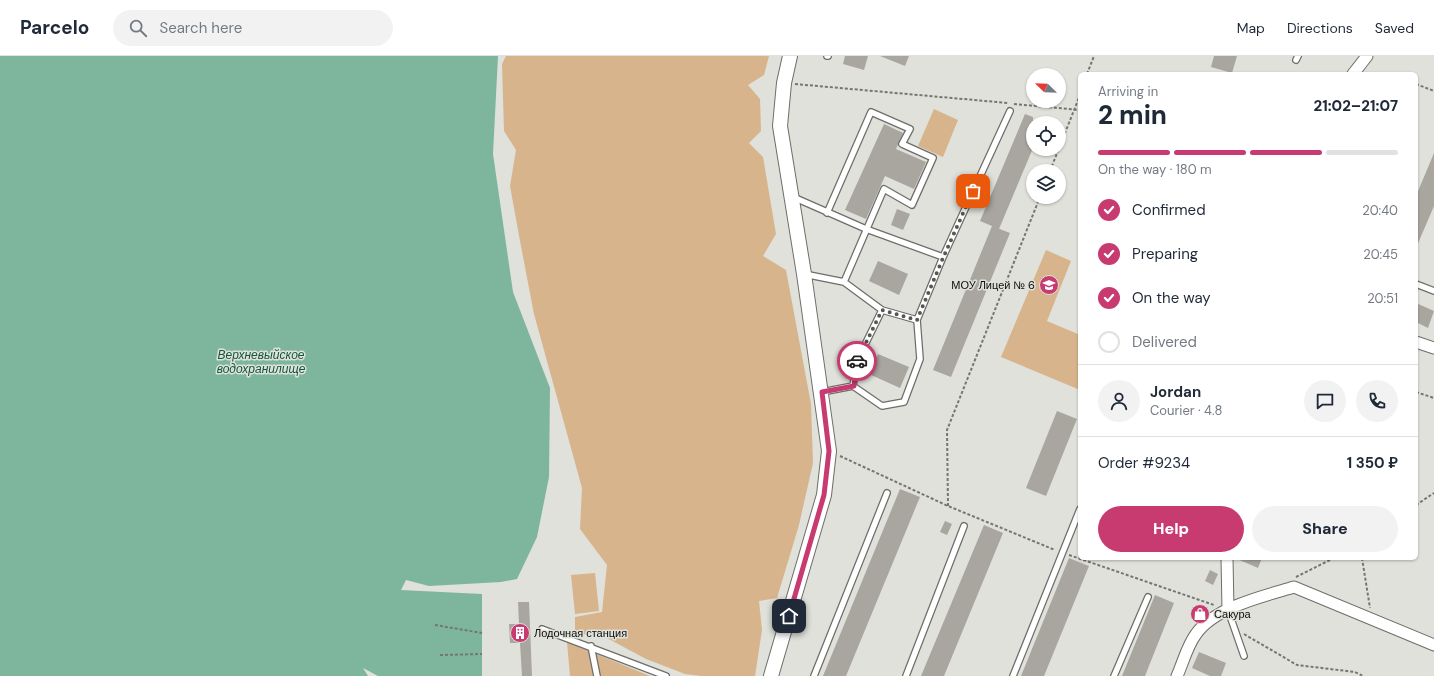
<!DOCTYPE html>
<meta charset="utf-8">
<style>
:root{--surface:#fff;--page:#f2f2f3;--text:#1f2937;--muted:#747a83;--line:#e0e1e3;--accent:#c73b71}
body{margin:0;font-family:"DM Sans",sans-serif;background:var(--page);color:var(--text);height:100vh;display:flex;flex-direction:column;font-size:15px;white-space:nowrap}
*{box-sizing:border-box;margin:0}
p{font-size:13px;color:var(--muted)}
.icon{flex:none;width:22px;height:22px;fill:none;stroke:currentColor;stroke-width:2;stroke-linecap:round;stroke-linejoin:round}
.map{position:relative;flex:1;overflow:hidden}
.drawer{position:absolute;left:1078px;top:16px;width:340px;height:488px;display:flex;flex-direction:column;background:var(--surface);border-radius:6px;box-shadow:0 1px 3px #0004}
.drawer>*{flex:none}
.needle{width:26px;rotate:293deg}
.tools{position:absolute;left:1026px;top:12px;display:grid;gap:8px}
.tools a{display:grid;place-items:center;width:40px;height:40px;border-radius:50%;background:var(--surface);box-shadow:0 1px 3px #0004;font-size:20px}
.pin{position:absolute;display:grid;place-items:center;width:34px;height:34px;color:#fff;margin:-17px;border-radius:8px;box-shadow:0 2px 6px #0006}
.courier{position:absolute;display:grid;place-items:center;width:40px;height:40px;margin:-20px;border:3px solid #c73b71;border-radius:50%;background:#fff;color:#222;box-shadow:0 1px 5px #0007}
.headline em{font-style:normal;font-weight:800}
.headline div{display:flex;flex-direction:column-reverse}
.headline{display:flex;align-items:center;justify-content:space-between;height:68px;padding:0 20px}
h1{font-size:26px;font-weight:800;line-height:30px}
.bar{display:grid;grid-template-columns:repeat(4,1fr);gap:6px 4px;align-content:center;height:48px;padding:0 20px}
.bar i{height:5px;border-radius:3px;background:var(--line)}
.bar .active{background:var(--accent)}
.bar p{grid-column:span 4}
.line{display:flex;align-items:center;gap:10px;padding:0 20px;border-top:1px solid var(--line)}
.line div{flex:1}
.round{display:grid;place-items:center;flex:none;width:42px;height:42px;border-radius:21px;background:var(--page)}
ol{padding:0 20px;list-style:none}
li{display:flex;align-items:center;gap:12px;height:44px}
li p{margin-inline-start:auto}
li .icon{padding:4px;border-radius:50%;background:var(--accent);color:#fff;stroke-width:4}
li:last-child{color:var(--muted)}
li i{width:22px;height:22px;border:2px solid var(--line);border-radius:50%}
.button{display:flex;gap:8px;margin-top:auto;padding:8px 20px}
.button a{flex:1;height:46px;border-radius:24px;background:var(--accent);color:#fff;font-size:16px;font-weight:800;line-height:46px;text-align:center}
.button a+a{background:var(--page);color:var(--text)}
header{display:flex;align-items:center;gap:24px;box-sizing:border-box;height:56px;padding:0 20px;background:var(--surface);border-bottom:1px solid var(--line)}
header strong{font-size:19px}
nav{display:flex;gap:22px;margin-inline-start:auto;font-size:14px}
.search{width:280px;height:36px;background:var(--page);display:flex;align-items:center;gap:10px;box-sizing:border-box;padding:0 14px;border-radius:22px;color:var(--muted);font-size:15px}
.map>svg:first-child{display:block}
</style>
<header>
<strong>Parcelo</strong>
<div class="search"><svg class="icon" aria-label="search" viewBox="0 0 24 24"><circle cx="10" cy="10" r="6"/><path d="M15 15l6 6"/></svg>Search here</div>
<nav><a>Map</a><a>Directions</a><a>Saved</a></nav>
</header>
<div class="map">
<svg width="1434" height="620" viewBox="0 0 1434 620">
<rect width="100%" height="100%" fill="#dfe1da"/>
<!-- green -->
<path fill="#d7b48c" d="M 506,0 L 769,0 L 764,19 L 748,29 L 760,43 L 761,75 L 749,87 L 763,101 L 776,178 L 763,200 L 786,214 L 811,348 L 813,407 L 799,469 L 777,542 L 759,545 L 762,574 L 755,620 L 701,620 L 685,618 L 646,603 L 605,581 L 575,577 L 575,561 L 602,556 L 607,509 L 580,473 L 582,432 L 534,258 L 520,185 L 510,130 L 516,94 L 504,75 L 502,8 Z
M 934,53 L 958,64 L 943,101 L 918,90 Z
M 1046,194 L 1071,205 L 1047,265 L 1080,279 L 1080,334 L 1001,301 Z
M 595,517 L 599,555 L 575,558 L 571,519 Z
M 567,586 L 650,620 L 570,620 Z"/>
<!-- water -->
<path fill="#7eb69d" d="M 0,0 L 498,0 L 493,98 L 513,236 L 550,332 L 549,421 L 537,481 L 517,523 L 501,526 L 429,530 L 406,524 L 401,534 L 482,538 L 482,620 L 378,620 L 363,612 L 368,620 L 0,620 Z"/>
<!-- building -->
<path fill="#a8a69f" d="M 845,0 L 868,0 L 864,14 L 843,8 Z
M 880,0 L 909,0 L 905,10 Z
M 1214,0 L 1237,0 L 1232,17 L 1211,11 Z
M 1025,58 L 1033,61 L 1033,92 L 999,173 L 980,165 Z
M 884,68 L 903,77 L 896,93 L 926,106 L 914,133 L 885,120 L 866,163 L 845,154 Z
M 1434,97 L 1434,150 L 1416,192 L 1416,140 Z
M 897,153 L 910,158 L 903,174 L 891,169 Z
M 992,170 L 1010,177 L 951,321 L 933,314 Z
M 878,205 L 908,218 L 899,239 L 869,225 Z
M 1416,247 L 1434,255 L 1428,272 L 1416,266 Z
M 878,298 L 909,311 L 900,332 L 869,318 Z
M 1057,355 L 1077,363 L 1046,440 L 1026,432 Z
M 900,433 L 920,441 L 846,620 L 823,620 Z
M 945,465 L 952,468 L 947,479 L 940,476 Z
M 984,469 L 1003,477 L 944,620 L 921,620 Z
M 1069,502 L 1089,510 L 1044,620 L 1021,620 Z
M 1235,502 L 1262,502 L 1258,512 Z
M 1210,514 L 1218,518 L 1213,529 L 1205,525 Z
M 1155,539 L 1174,547 L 1145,620 L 1122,620 Z
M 518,546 L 529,546 L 532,620 L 522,620 L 520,587 L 510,587 L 509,568 L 519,568 Z
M 1199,596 L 1226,607 L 1221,620 L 1210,620 L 1192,612 Z"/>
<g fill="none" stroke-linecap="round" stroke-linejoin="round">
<defs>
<path id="service" d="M 827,0 L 828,0
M 1296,4 L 1298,0
M 793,141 L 866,173 L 943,201
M 827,157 L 871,56 L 910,73 L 902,88 L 933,102 L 912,149 L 884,133 L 844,226
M 804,218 L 844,226 L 882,254
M 1416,228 L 1434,235
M 853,330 L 857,305 L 882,254 L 917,264
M 822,336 L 853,330 L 882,350 L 904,346 L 920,303 L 917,264 L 943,201 L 1010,55
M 1228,554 L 1244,600
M 542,573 L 666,620
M 591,590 L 597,620
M 814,620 L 887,437
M 906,620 L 964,470
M 1013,620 L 1080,453
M 1114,620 L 1148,541"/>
<path id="minor" d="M 1353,18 L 1367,0
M 1416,286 L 1434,292
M 1227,502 L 1228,554
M 1177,620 C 1183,607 1187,590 1196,578 C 1215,551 1264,540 1294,531 L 1434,589"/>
<path id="tertiary" d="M 771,620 L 824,439 L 829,395 L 804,218 L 780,70 L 784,27 L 790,0"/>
</defs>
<!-- service casing -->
<use href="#service" stroke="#6d6e68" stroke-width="8"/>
<!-- minor casing -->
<use href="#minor" stroke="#6d6e68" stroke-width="13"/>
<!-- tertiary casing -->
<use href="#tertiary" stroke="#6d6e68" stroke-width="16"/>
<!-- path -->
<path stroke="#757671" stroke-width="2" stroke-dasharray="3 2" stroke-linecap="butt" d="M 1087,18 L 1094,0
M 795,28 L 1008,47
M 1416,28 L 1434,35
M 1014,48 L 1080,54
M 1050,115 L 1080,39
M 1416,336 L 1434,342
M 840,400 L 948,450 L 1055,494
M 1416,449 L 1434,437
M 948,450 L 947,374 L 1040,141
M 1069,499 L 1214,549
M 1362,502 L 1370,552
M 1296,521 L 1334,502
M 435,569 L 482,577
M 1244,578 L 1297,609 L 1355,616 L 1363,620
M 440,599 L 482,598"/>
<!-- service -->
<use href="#service" stroke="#fff" stroke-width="5.5"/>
<!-- minor -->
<use href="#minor" stroke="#fff" stroke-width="11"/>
<!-- tertiary -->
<use href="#tertiary" stroke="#fff" stroke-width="14"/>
</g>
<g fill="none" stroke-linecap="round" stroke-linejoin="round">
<!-- done -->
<path stroke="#565753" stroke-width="4" stroke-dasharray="0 7.2" d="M 857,305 L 882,254 L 917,264 L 943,202 L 973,135"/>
<!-- route -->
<path stroke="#c73b71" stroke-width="5" d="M 789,560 L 824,439 L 829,395 L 822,336 L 854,330 L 857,305"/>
</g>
<!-- icons -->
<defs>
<symbol id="school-disc" viewBox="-11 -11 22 22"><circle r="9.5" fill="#c73b71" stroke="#dfe1da"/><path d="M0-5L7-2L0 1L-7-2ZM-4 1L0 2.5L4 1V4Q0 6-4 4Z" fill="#fff"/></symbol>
<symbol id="shop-disc" viewBox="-11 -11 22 22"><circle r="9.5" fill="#c73b71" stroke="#dfe1da"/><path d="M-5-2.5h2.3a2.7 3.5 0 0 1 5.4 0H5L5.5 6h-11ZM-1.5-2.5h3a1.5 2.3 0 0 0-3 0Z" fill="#fff"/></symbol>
<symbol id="building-disc" viewBox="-11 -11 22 22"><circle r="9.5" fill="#c73b71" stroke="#dfe1da"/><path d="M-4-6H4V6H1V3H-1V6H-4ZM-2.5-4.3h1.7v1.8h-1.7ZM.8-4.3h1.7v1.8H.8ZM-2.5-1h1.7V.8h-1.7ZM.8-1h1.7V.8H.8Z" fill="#fff"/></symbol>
</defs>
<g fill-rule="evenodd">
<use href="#school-disc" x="1038" y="218" width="22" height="22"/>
<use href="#shop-disc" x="1189" y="547" width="22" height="22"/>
<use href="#building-disc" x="509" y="566" width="22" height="22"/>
</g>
<g text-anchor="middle" stroke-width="3" stroke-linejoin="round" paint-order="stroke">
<!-- poi labels -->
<g font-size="11" fill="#0c0d0a" stroke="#dfe1da" text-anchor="start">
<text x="1035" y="233" text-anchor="end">МОУ Лицей № 6</text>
<text x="1214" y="562">Сакура</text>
<text x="534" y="581">Лодочная станция</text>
</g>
<!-- water labels -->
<g font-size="12" font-style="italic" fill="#0e563e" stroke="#dfe1da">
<text x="261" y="303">Верхневыйское<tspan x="261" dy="14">водохранилище</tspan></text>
</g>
</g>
</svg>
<div class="tools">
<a><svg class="needle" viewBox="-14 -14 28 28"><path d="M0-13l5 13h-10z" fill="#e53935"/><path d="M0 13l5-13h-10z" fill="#747a83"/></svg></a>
<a><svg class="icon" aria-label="locate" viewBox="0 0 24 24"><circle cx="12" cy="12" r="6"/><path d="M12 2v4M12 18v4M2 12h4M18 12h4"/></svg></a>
<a><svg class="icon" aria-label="layers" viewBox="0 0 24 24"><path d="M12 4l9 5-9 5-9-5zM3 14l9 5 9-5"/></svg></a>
</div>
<div class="pin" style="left:973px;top:135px;background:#ea580c"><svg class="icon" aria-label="bag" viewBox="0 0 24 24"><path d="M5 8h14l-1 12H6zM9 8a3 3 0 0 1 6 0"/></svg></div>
<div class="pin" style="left:789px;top:560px;background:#1f2937"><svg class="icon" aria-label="home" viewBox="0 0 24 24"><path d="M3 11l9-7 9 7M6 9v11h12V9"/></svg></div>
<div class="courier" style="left:857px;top:305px"><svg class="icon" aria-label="car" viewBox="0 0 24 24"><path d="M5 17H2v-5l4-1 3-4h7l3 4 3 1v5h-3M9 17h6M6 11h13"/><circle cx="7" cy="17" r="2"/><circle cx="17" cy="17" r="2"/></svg></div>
<section class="drawer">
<div class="headline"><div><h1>2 min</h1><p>Arriving in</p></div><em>21:02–21:07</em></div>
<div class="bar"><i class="active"></i><i class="active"></i><i class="active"></i><i></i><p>On the way · 180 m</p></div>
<ol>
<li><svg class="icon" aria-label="check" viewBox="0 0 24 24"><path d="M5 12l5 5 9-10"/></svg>Confirmed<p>20:40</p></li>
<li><svg class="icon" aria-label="check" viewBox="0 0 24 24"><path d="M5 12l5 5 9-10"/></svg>Preparing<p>20:45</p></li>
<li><svg class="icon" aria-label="check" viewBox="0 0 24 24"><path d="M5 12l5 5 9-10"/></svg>On the way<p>20:51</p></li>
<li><i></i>Delivered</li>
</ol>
<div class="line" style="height:72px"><a class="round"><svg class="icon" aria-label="person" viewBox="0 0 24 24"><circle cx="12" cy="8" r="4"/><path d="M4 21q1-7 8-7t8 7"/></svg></a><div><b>Jordan</b><p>Courier · 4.8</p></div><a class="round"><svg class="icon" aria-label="chat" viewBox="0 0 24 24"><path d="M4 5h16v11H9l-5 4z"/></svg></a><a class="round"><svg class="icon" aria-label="phone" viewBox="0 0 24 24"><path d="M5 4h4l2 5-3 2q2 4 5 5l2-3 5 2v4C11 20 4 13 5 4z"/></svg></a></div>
<div class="line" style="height:52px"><div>Order #9234</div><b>1 350 ₽</b></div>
<div class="button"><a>Help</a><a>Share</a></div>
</section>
</div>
